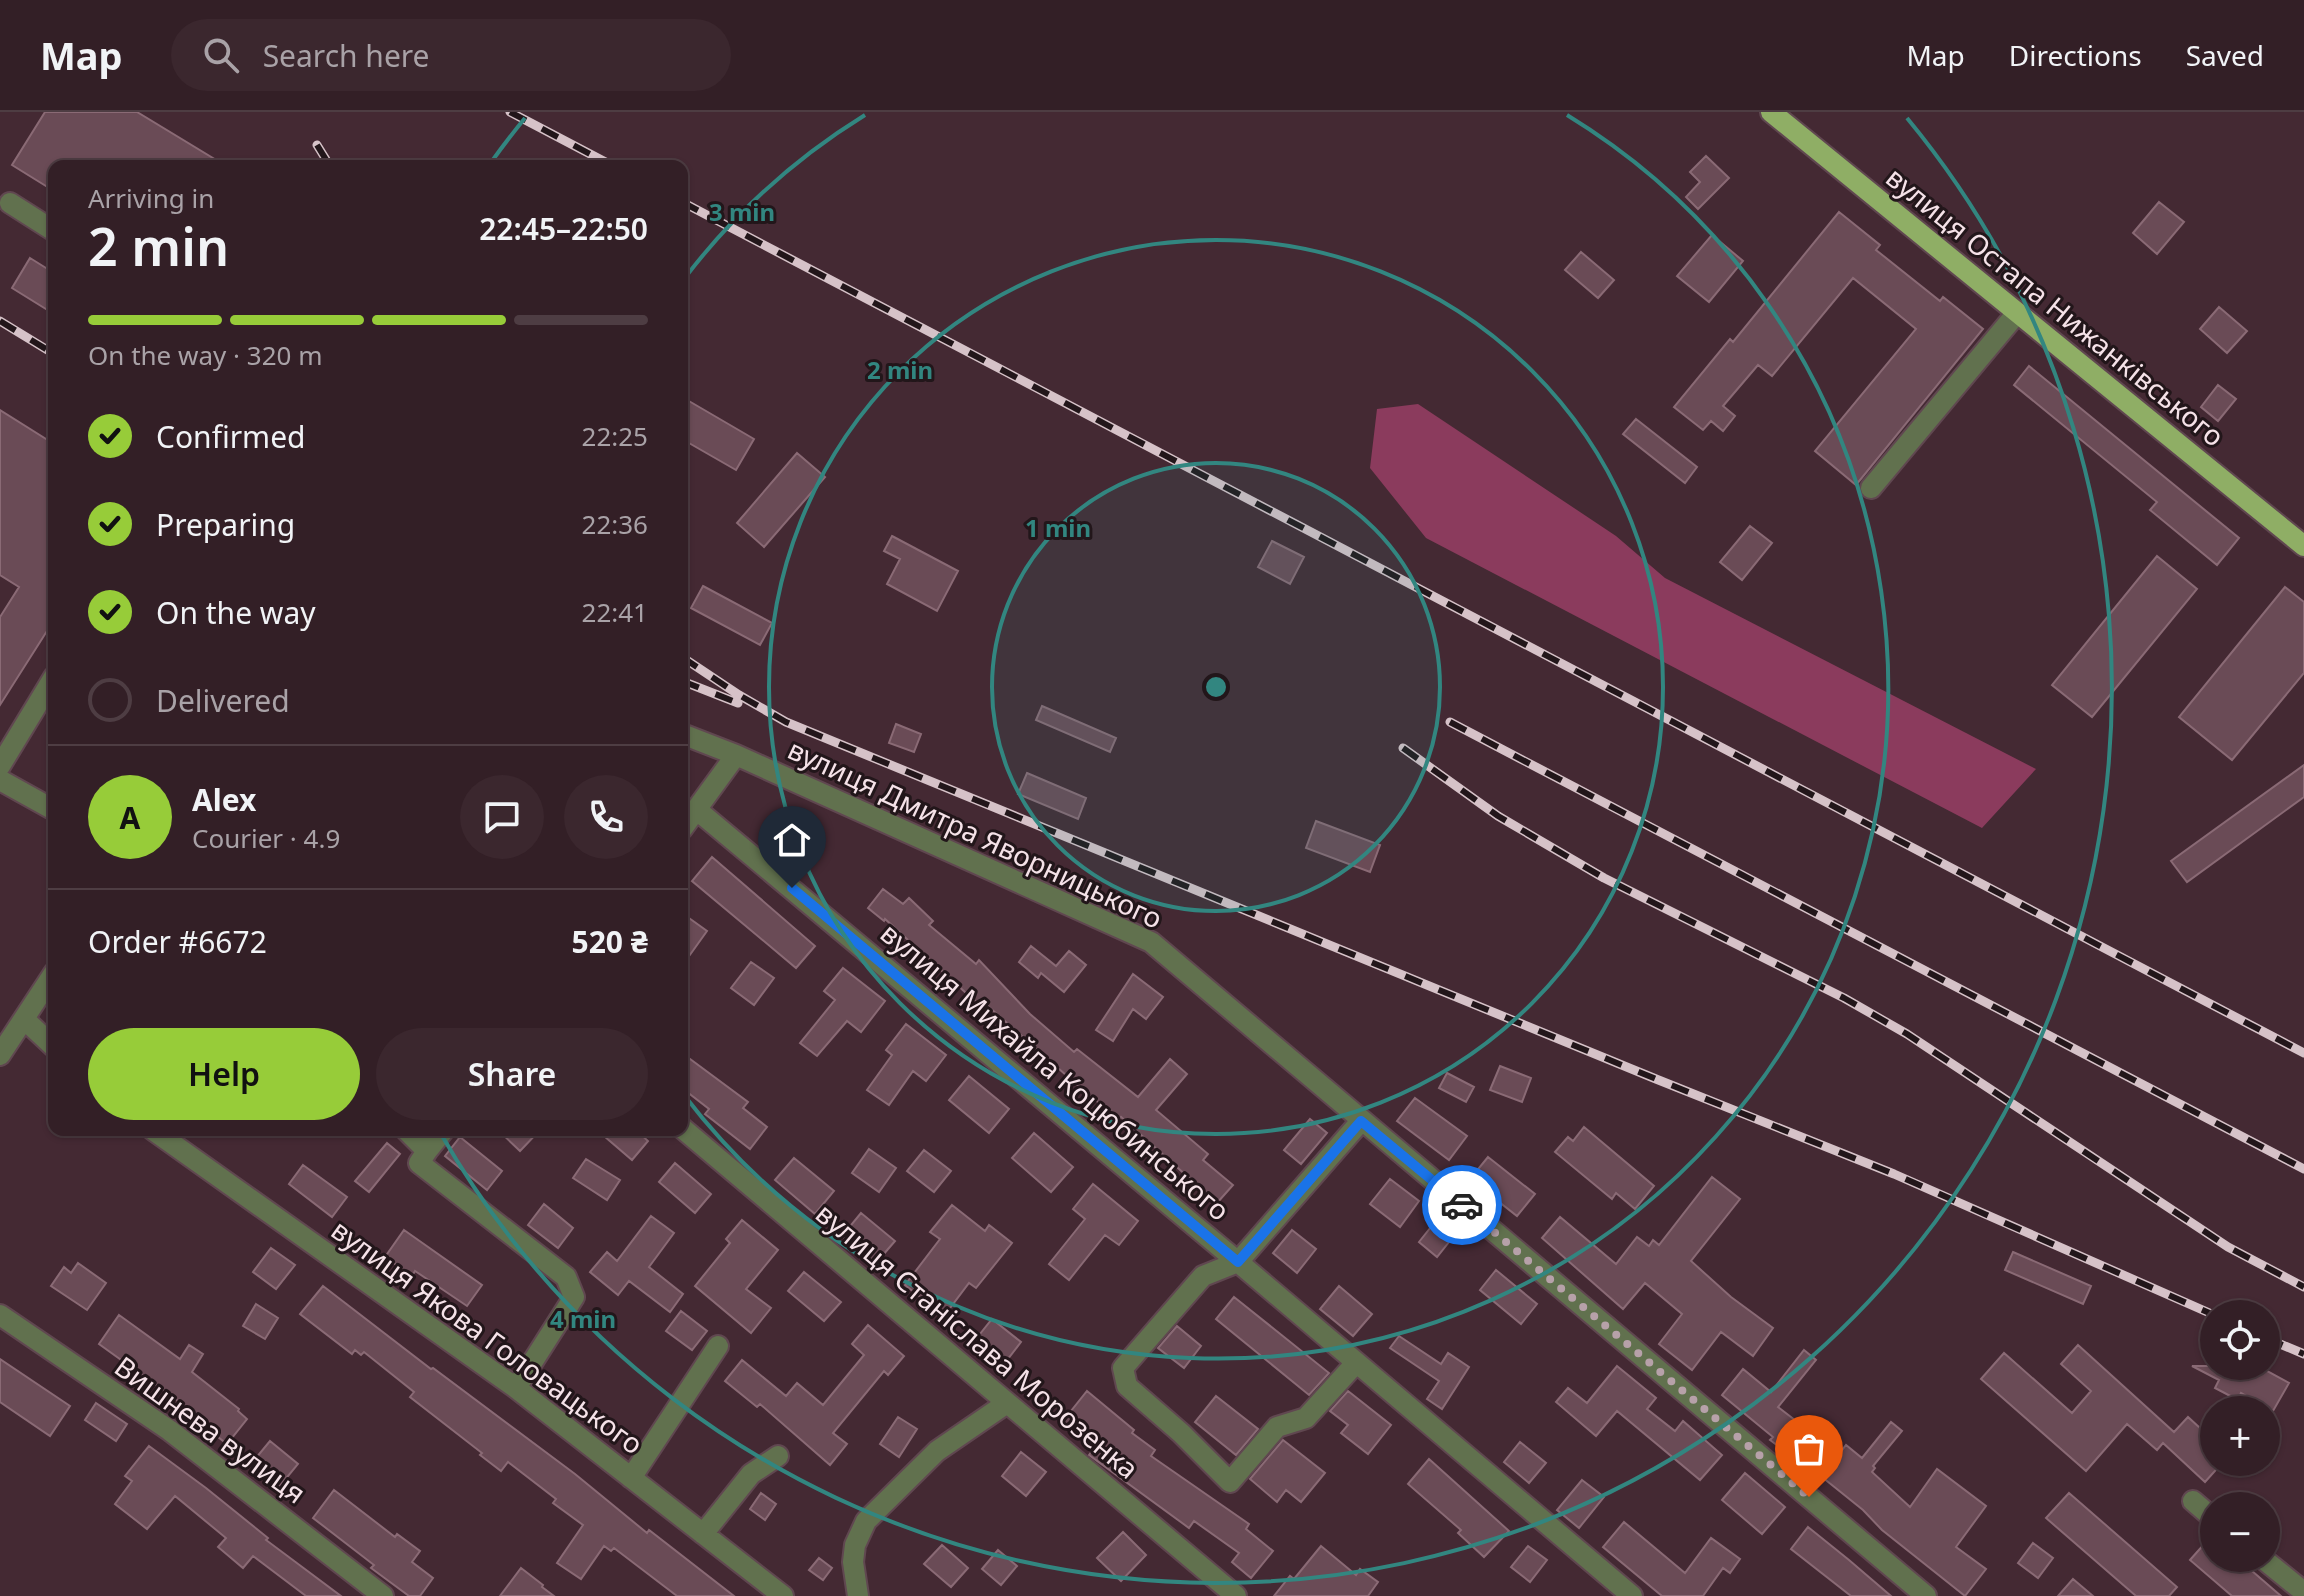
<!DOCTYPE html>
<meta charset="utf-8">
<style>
:root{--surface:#331f26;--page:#3b272e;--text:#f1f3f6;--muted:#a9a2a7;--line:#4e3d43;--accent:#97cc39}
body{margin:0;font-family:"Noto Sans",sans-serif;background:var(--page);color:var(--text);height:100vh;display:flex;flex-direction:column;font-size:30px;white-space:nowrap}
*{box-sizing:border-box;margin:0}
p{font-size:26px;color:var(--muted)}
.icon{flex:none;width:44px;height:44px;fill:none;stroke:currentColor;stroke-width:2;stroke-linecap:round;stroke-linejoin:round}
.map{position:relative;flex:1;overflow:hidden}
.sheet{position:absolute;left:48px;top:48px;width:640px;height:976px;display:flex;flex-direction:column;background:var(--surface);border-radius:16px;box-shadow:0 2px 6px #0004,0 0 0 2px var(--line)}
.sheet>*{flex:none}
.controls{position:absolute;left:2200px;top:1188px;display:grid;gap:16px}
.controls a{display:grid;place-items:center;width:80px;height:80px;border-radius:50%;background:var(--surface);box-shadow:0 2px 6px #0004,0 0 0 2px var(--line);font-size:40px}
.pin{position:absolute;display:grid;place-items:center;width:68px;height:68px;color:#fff;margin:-82px -34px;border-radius:50% 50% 50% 0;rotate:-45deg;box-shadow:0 0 8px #0007}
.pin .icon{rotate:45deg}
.courier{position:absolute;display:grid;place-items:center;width:80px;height:80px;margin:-40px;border:6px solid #1a73e8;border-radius:50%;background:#fff;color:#222;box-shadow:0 2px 10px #0007}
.head em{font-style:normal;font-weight:600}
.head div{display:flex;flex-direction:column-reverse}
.head{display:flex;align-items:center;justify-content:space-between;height:136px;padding:0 40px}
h1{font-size:52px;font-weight:600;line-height:60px}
.bar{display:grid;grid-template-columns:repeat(4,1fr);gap:12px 8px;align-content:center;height:96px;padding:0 40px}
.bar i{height:10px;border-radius:6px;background:var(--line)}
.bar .active{background:var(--accent)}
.bar p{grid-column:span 4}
.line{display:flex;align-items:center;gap:20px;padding:0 40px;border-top:2px solid var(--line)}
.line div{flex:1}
.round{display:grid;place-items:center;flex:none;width:84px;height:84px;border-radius:42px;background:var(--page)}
ol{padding:0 40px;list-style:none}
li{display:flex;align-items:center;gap:24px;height:88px}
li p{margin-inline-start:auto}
li .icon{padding:8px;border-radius:50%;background:var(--accent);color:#111;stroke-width:4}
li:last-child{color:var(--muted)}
li i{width:44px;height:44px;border:4px solid var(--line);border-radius:50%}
.button{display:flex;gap:16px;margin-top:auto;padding:16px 40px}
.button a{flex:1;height:92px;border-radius:48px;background:var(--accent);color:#111;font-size:32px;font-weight:600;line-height:92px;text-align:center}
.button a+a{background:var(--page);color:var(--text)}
header{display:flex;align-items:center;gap:48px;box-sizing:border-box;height:112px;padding:0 40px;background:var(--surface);border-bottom:2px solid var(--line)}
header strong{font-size:38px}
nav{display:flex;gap:44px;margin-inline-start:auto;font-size:28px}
.search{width:560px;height:72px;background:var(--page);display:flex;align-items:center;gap:20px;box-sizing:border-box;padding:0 28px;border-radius:44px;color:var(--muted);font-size:30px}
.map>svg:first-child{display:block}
</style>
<header>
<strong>Map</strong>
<div class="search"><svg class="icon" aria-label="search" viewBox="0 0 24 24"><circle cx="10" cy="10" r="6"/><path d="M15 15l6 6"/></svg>Search here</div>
<nav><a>Map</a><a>Directions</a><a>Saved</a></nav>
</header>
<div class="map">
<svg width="2304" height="1484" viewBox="0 0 2304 1484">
<rect width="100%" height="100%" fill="#442933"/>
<!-- green -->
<path fill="#8b3b5d" d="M 1418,292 L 1616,424 L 1665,466 L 2036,657 L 1982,716 L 1426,426 L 1370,356 L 1377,297 Z"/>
<!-- building -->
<path fill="#6a4b56" stroke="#8a6a75" stroke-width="2" d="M 45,0 L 137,0 L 226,54 L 54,54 L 54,79 L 12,53 Z
M 1706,44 L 1729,66 L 1698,97 L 1686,85 L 1700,70 L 1690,60 Z
M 2159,90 L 2184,110 L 2157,142 L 2133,121 Z
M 1839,100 L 1880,133 L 1876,138 L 1940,189 L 1943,185 L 1983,217 L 1856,373 L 1815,339 L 1916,217 L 1853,166 L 1772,264 L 1758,253 L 1723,294 L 1735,304 L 1723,319 L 1711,309 L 1703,318 L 1674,295 L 1730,227 L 1733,230 Z
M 1712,123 L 1743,149 L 1709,190 L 1677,164 Z
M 1581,140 L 1614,168 L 1598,186 L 1565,158 Z
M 30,146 L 54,161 L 54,202 L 12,176 Z
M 2219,195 L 2247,219 L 2227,241 L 2200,217 Z
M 2029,254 L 2239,426 L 2217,453 L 2150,398 L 2157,390 L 2014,273 Z
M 2218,273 L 2236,287 L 2218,309 L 2201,295 Z
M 682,285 L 754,327 L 736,358 L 682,327 Z
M 0,298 L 54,332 L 54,508 L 0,593 L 0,505 L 19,475 L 0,463 Z
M 1636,307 L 1697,355 L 1685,371 L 1623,322 Z
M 797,341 L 825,365 L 764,435 L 737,411 Z
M 1750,414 L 1772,431 L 1742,468 L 1720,450 Z
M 892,424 L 958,459 L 937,499 L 887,472 L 900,447 L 884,439 Z
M 1272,429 L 1304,445 L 1290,472 L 1258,455 Z
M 2157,444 L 2197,477 L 2092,605 L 2052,573 Z
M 703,474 L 772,511 L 760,533 L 691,496 Z
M 2285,475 L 2304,490 L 2304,561 L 2232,648 L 2179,605 Z
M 1042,594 L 1116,626 L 1110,640 L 1036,608 Z
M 896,612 L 921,622 L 914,640 L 889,631 Z
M 2304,653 L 2304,685 L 2187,770 L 2171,749 Z
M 1027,661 L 1086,686 L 1078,707 L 1018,682 Z
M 1316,709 L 1380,733 L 1370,760 L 1306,736 Z
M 712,745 L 815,834 L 796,856 L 692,769 Z
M 883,777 L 903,792 L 909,786 L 933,809 L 929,813 L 976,852 L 979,848 L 1030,902 L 1074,940 L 1077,937 L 1138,985 L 1170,947 L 1187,962 L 1156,998 L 1208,1042 L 1203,1048 L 1233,1073 L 1217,1091 L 1121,1005 L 1119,1007 L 1084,979 L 981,888 L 978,892 L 885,807 L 884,809 L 868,796 Z
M 682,801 L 707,819 L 682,854 Z
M 1031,834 L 1056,854 L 1069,839 L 1086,853 L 1064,880 L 1041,861 L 1038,866 L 1019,850 Z
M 751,850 L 774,866 L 754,893 L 731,876 Z
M 843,856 L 885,889 L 861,920 L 847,909 L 817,944 L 800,931 L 835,888 L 824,879 Z
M 1133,862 L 1163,885 L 1146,907 L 1133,897 L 1113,929 L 1096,918 Z
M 906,912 L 946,943 L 926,969 L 913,959 L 889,993 L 867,978 L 892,943 L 886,938 Z
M 682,941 L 748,990 L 743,996 L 767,1015 L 750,1037 L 705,1002 L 709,997 L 682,976 Z
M 1500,954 L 1531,966 L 1522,990 L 1490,978 Z
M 1447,961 L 1474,975 L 1466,990 L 1439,976 Z
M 969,964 L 1009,997 L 989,1021 L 949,988 Z
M 1415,986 L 1467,1024 L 1449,1048 L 1397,1009 Z
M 1310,1007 L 1327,1021 L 1301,1052 L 1284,1038 Z
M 1584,1015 L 1654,1074 L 1635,1097 L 1616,1081 L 1612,1087 L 1555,1040 L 1568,1025 L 1573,1029 Z
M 498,1018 L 540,1018 L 520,1039 Z
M 597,1018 L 636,1018 L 648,1029 L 632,1048 Z
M 1034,1021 L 1073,1055 L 1051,1080 L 1012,1046 Z
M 460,1025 L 502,1059 L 487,1078 L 445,1044 Z
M 387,1031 L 400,1042 L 369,1080 L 355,1069 Z
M 869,1037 L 896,1056 L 879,1080 L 852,1061 Z
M 924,1038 L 951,1059 L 934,1080 L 907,1059 Z
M 1488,1045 L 1535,1082 L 1517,1104 L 1470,1067 Z
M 794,1046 L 834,1079 L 815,1102 L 775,1068 Z
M 586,1047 L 620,1068 L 607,1088 L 573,1066 Z
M 675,1051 L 711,1082 L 695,1101 L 659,1070 Z
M 303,1053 L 347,1085 L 332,1105 L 289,1072 Z
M 1712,1065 L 1740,1087 L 1691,1149 L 1731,1185 L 1773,1216 L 1753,1244 L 1721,1220 L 1692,1258 L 1659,1232 L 1682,1202 L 1645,1171 L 1623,1197 L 1542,1126 L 1560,1105 L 1616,1152 L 1637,1125 L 1649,1134 L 1653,1128 L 1659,1133 Z
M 1390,1067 L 1419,1089 L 1400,1115 L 1370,1092 Z
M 1093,1072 L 1138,1109 L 1119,1133 L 1105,1123 L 1069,1168 L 1049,1152 L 1085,1107 L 1073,1097 Z
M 544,1092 L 573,1116 L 558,1136 L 528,1113 Z
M 952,1093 L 985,1119 L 989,1113 L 1012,1131 L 976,1176 L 969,1171 L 944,1204 L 905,1173 L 940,1127 L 930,1120 Z
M 861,1101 L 895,1129 L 876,1151 L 842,1124 Z
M 651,1104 L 674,1121 L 649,1155 L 683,1182 L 670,1200 L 629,1169 L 618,1183 L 590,1160 L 607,1140 L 617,1149 Z
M 1439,1105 L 1457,1120 L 1437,1145 L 1419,1130 Z
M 742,1108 L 778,1138 L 746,1177 L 771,1196 L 751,1221 L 695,1174 L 730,1131 L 726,1127 Z
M 404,1118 L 482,1173 L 467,1194 L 415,1159 L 412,1164 L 385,1145 Z
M 1292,1118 L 1316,1137 L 1297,1161 L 1273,1141 Z
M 271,1136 L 295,1153 L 276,1177 L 253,1160 Z
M 2013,1140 L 2091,1174 L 2083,1192 L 2005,1158 Z
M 78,1151 L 106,1171 L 87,1198 L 51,1174 L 64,1155 L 71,1161 Z
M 1496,1158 L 1537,1192 L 1521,1212 L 1480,1178 Z
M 804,1160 L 841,1190 L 824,1209 L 788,1179 Z
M 323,1174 L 431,1257 L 433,1256 L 575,1362 L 647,1421 L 649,1418 L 734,1484 L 677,1484 L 614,1436 L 611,1439 L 604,1434 L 581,1467 L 557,1451 L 583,1413 L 553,1391 L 556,1387 L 508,1350 L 501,1359 L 480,1343 L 482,1341 L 410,1285 L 414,1280 L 364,1240 L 361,1243 L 355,1238 L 352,1242 L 300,1202 Z
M 1339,1174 L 1372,1202 L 1353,1224 L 1320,1197 Z
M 1234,1185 L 1329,1261 L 1309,1283 L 1216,1207 Z
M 256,1192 L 278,1206 L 265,1227 L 243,1214 Z
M 681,1199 L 707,1219 L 692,1238 L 666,1219 Z
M 119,1203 L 180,1247 L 189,1233 L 203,1242 L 192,1260 L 239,1297 L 238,1299 L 247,1307 L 227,1332 L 176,1292 L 178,1289 L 99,1232 Z
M 992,1207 L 1021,1230 L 1001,1256 L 972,1232 Z
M 868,1213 L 904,1244 L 888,1263 L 884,1259 L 833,1321 L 847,1332 L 830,1353 L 760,1292 L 757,1295 L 725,1269 L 742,1248 L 786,1284 L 797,1271 L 823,1293 L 864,1243 L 852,1232 Z
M 1177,1214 L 1201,1234 L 1184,1256 L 1158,1236 Z
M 1399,1224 L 1441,1252 L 1448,1241 L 1469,1255 L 1442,1297 L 1427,1287 L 1439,1269 L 1390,1236 Z
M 2078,1233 L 2174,1320 L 2188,1305 L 2214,1329 L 2214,1350 L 2223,1350 L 2205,1370 L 2163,1331 L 2157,1338 L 2127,1312 L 2086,1359 L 1981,1267 L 2004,1241 L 2072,1301 L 2091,1279 L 2061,1252 Z
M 1804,1238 L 1816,1248 L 1778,1295 L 1839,1342 L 1846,1333 L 1862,1346 L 1891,1310 L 1902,1319 L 1873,1354 L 1875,1356 L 1872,1360 L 1910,1395 L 1937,1357 L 1986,1394 L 1956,1435 L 1986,1457 L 1965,1484 L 1882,1418 L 1863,1398 L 1812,1357 L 1811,1359 L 1770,1328 L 1773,1325 L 1722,1283 L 1743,1257 L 1771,1280 Z
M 0,1247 L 70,1294 L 50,1324 L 0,1290 Z
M 1617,1254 L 1656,1286 L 1647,1297 L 1675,1319 L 1683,1309 L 1722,1343 L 1700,1368 L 1617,1299 L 1596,1324 L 1556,1290 L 1568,1276 L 1587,1291 Z
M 2192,1254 L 2258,1254 L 2289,1271 L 2273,1299 L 2241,1281 L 2238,1288 L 2215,1276 L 2219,1268 Z
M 1087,1279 L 1134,1318 L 1132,1321 L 1155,1338 L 1151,1344 L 1249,1412 L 1246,1417 L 1273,1439 L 1251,1466 L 1232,1450 L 1239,1441 L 1194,1409 L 1189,1416 L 1089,1343 L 1095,1335 L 1063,1309 Z
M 1348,1279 L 1391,1313 L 1368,1342 L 1341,1321 L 1348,1313 L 1330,1299 Z
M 1216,1284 L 1258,1317 L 1236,1343 L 1195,1310 Z
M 96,1291 L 127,1312 L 116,1329 L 85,1308 Z
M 898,1305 L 917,1317 L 899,1345 L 880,1332 Z
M 1283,1328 L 1325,1361 L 1301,1390 L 1286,1378 L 1277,1390 L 1250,1367 Z
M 270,1329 L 298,1352 L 279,1375 L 251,1352 Z
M 1520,1330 L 1546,1351 L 1529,1371 L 1504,1350 Z
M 149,1334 L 206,1376 L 268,1426 L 266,1428 L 341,1484 L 306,1484 L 253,1444 L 243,1456 L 218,1435 L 226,1426 L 175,1384 L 147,1417 L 115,1392 L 132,1369 L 125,1364 Z
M 1021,1340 L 1046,1360 L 1026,1384 L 1002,1364 Z
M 1429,1347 L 1509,1419 L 1484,1445 L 1458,1421 L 1461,1418 L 1408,1372 Z
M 1745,1361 L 1785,1395 L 1762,1422 L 1722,1388 Z
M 1582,1368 L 1604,1385 L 1579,1416 L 1557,1398 Z
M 334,1378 L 395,1425 L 397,1422 L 420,1439 L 412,1450 L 433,1466 L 420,1484 L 409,1484 L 371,1456 L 374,1453 L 313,1406 Z
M 761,1381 L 776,1392 L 765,1408 L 750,1397 Z
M 2069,1381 L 2177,1475 L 2169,1484 L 2136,1484 L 2046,1406 Z
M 1624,1410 L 1685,1461 L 1711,1426 L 1740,1447 L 1730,1461 L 1723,1456 L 1703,1484 L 1662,1484 L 1603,1435 Z
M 1808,1415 L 1849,1448 L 1891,1484 L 1851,1484 L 1791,1437 Z
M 1123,1420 L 1146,1443 L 1121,1469 L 1097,1446 Z
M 2214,1421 L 2214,1446 L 2237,1446 L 2281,1484 L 2232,1484 L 2190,1448 Z
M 2033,1431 L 2053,1446 L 2038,1466 L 2018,1451 Z
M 942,1433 L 968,1456 L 951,1475 L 924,1452 Z
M 1321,1434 L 1356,1463 L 1360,1457 L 1378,1470 L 1368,1484 L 1274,1484 L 1290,1464 L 1294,1467 Z
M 1528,1434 L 1547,1448 L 1530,1470 L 1511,1455 Z
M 998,1438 L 1017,1454 L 1001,1473 L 982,1457 Z
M 819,1446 L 832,1456 L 823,1468 L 809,1458 Z
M 521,1456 L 543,1473 L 542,1475 L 554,1484 L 500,1484 Z
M 2073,1467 L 2093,1484 L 2058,1484 Z"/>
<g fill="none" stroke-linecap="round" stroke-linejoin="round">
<defs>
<path id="minor" d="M 10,91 L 54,119
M 1871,376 L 2017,201
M 682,622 L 736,643 L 1151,830 L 1926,1484
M 0,654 L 54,565
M 0,668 L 54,698
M 697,698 L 1238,1150 L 1632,1484
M 682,717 L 736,643
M 24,907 L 54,935
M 0,943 L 54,861
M 682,1016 L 1236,1484
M 153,1018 L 516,1276 L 783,1484
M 406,1018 L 427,1039 L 444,1018
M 427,1039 L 419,1051 L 566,1165 L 574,1185 L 516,1276
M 0,1203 L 169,1318 L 383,1484
M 1355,1252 L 1306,1306 L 1277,1315 L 1230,1370 L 1181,1321 L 1127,1274 L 1123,1256 L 1203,1164 L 1238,1150 L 1361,1009
M 631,1366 L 718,1234
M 2193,1389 L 2214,1407
M 703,1422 L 751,1362 L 778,1344
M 2262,1446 L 2304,1480
M 858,1484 L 853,1450 L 855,1433 L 866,1409 L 937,1339 L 1007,1291"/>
<path id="major" d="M 1771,0 L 2304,434"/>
</defs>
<!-- minor casing -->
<use href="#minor" stroke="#604750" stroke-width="24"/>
<!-- major casing -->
<use href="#major" stroke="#604750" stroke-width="24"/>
<!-- minor -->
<use href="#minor" stroke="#61714e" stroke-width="20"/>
<!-- major -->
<use href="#major" stroke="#8fae65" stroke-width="20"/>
<defs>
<path id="rail" d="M 510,0 L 613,54
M 317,33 L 330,54
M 682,90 L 2304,941
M 0,209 L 54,242
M 682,545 L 739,583 L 786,610 L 1656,967 L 1894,1062 L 2214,1203
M 682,569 L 738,591
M 1450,610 L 2304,1057
M 1403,636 L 1498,704 L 1604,766 L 1844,886 L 1907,922 L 2228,1135 L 2304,1175
M 2266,1226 L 2304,1242"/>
</defs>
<!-- rail casing -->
<use href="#rail" stroke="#d6c2c8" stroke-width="9"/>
<!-- rail -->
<use href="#rail" stroke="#22161a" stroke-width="6" stroke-dasharray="18" stroke-linecap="butt"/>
</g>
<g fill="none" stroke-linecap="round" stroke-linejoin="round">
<!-- done -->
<path stroke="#b7a1a9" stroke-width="8" stroke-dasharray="0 14.4" d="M 1462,1093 L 1809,1385"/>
<!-- route -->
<path stroke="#1a73e8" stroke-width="10" d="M 792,776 L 1238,1150 L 1361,1009 L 1462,1093"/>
</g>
<!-- distance rings -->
<circle cx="1216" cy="575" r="224" fill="#328680" fill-opacity=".12"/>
<g fill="none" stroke="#328680" stroke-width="4">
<circle cx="1216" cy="575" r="224"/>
<circle cx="1216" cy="575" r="447"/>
<path d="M684 167A671 671 0 0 1 865 3M1567 3A671 671 0 1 1 684 983"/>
<path d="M492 49A895 895 0 0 1 525 6M1907 6A895 895 0 1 1 441 1022"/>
</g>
<g text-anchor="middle" stroke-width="6" stroke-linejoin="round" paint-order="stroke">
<!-- street labels -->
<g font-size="28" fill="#f5e2e8" stroke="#22161a">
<text transform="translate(2055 195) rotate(39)" y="10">вулиця Остапа Нижанківського</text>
<text transform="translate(975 722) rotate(25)" y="10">вулиця Дмитра Яворницького</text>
<text transform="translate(1055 960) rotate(40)" y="10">вулиця Михайла Коцюбинського</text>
<text transform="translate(487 1225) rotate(36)" y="10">вулиця Якова Головацького</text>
<text transform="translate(977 1229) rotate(40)" y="10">вулиця Станіслава Морозенка</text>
<text transform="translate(210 1318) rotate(36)" y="10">Вишнева вулиця</text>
</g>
</g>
<circle cx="1216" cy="575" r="12" fill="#328680" stroke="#22161a" stroke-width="4"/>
<g font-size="24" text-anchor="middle" font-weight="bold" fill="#328680" stroke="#22161a" stroke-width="6" stroke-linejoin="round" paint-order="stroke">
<text x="742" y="109">3 min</text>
<text x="900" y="267">2 min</text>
<text x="1058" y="425">1 min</text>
<text x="583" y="1216">4 min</text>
</g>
</svg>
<div class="controls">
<a><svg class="icon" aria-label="locate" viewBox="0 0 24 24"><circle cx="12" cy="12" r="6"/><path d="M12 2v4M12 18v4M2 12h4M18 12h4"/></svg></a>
<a>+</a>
<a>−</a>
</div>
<div class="pin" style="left:1809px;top:1385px;background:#ea580c"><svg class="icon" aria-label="bag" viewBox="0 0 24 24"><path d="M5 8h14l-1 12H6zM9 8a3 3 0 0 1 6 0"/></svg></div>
<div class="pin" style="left:792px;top:776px;background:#1f2937"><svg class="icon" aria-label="home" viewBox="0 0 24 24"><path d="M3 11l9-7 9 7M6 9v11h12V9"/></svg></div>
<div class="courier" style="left:1462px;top:1093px"><svg class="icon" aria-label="car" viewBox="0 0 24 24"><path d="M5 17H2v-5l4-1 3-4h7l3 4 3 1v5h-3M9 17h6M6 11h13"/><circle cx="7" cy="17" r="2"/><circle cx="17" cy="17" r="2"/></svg></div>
<section class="sheet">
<div class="head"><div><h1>2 min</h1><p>Arriving in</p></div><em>22:45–22:50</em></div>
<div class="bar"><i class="active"></i><i class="active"></i><i class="active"></i><i></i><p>On the way · 320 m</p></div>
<ol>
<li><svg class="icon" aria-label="check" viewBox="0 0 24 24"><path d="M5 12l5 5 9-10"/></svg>Confirmed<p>22:25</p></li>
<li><svg class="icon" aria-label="check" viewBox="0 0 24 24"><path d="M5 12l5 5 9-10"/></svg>Preparing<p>22:36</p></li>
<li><svg class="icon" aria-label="check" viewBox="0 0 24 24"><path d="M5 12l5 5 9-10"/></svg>On the way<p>22:41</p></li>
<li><i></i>Delivered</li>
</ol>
<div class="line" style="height:144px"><b class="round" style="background:var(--accent);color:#111">A</b><div><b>Alex</b><p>Courier · 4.9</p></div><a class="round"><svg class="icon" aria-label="chat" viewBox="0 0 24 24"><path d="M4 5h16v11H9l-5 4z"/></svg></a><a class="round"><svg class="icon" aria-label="phone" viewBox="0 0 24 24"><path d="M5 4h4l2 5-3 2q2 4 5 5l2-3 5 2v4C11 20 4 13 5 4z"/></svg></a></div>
<div class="line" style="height:104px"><div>Order #6672</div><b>520 ₴</b></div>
<div class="button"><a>Help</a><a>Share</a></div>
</section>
</div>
